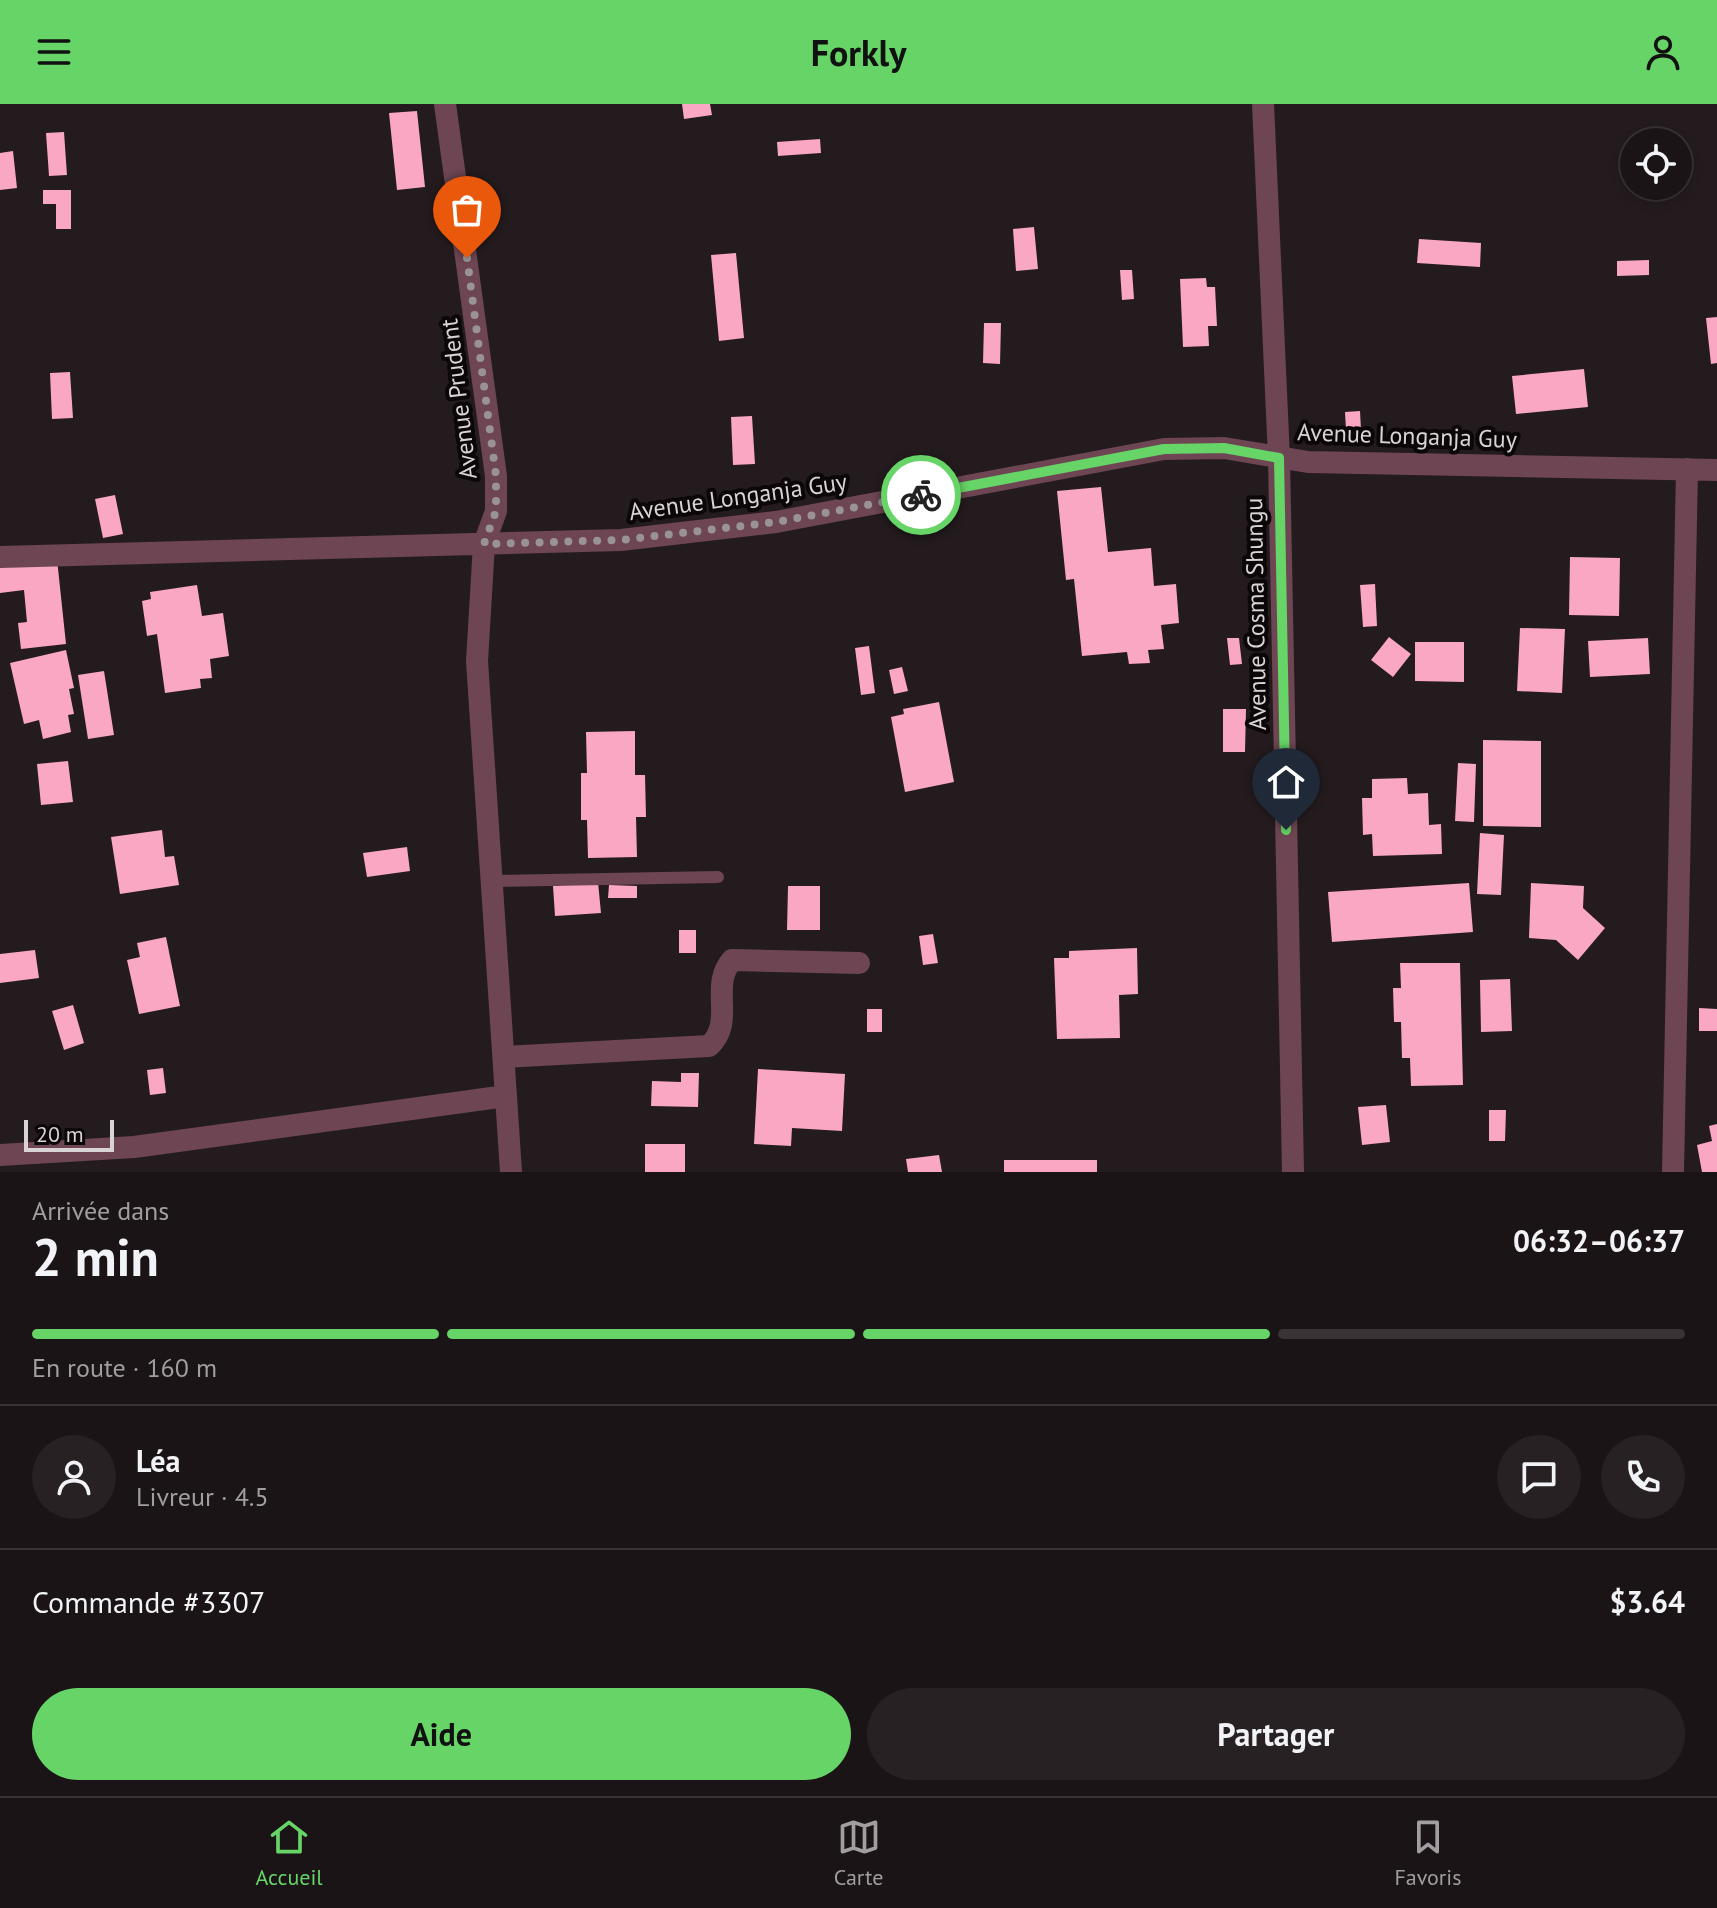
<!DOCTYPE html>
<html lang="fr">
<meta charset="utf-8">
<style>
:root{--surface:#1b1416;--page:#282123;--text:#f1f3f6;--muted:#a09ea1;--line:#393335;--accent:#66d466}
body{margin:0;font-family:"PT Sans",sans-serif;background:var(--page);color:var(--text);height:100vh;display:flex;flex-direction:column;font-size:30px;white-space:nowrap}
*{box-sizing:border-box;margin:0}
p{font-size:26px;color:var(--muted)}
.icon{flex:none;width:44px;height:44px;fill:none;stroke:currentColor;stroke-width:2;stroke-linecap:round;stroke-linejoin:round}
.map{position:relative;height:1068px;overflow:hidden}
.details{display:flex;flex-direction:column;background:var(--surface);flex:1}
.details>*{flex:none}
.controls{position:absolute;left:1620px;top:24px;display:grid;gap:16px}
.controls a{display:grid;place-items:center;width:72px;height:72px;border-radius:50%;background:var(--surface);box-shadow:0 4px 12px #0003,0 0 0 2px var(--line);font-size:40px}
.scale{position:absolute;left:24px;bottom:20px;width:90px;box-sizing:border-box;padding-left:8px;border:4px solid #dad3d5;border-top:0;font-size:22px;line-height:28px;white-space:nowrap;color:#dad3d5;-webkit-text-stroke:6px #0b0708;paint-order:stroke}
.pin{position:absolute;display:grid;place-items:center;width:68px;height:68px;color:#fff;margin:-82px -34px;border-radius:50% 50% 50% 0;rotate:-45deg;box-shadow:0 0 8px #0007}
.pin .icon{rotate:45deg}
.courier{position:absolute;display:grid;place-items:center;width:80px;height:80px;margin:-40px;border:6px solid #66d466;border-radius:50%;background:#fff;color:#222;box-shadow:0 2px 10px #0007}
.summary em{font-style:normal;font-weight:600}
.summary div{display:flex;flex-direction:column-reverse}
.summary{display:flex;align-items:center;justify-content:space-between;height:136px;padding:0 32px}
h1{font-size:52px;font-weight:600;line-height:60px}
.bar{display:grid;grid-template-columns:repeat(4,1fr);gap:12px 8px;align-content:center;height:96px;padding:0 32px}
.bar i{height:10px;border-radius:6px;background:var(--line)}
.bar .on{background:var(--accent)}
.bar p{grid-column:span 4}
.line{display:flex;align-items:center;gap:20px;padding:0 32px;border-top:2px solid var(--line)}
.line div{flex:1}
.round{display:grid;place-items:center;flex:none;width:84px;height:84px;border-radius:42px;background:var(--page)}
.primary-button{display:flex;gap:16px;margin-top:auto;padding:16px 32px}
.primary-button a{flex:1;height:92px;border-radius:48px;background:var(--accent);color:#111;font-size:32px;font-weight:600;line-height:92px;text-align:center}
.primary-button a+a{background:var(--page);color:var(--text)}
header{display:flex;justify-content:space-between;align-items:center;height:104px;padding:0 32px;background:var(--accent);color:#111;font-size:36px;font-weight:600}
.dock{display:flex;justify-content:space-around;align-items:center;height:112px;border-top:2px solid var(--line);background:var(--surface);font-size:22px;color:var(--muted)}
.dock a{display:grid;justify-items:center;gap:4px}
.dock .on{color:var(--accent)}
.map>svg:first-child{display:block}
</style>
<header><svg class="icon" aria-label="menu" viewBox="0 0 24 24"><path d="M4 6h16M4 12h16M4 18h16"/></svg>Forkly<svg class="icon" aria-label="person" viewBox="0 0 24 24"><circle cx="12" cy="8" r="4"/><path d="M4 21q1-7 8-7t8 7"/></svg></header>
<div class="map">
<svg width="1717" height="1068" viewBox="0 0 1717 1068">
<rect width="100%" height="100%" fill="#241b1e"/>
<!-- building -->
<path fill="#f9a7c2" d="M 682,0 L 710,0 L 712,11 L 684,15 Z
M 417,7 L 425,83 L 397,86 L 389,9 Z
M 64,28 L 67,71 L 49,72 L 46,29 Z
M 820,35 L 821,49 L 778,52 L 777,38 Z
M 13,47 L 17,84 L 0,86 L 0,49 Z
M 43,86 L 71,86 L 71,125 L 56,125 L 56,100 L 43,100 Z
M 1034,123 L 1038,165 L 1016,167 L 1013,125 Z
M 1419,135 L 1481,139 L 1480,163 L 1417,159 Z
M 736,149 L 744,234 L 719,237 L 711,151 Z
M 1649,156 L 1649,171 L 1617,172 L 1617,157 Z
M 1120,166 L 1132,166 L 1134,195 L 1122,196 Z
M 1206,174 L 1207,183 L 1215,183 L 1217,222 L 1208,222 L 1209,242 L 1183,243 L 1180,175 Z
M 1717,213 L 1717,259 L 1711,260 L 1706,214 Z
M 984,219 L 1001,219 L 1000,260 L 983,259 Z
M 1584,265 L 1588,303 L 1516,310 L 1512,272 Z
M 70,268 L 73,314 L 52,315 L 50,269 Z
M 1360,307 L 1361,326 L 1346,326 L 1345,308 Z
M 752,312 L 755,360 L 733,361 L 731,313 Z
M 1101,383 L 1108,448 L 1151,444 L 1154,482 L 1176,480 L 1179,519 L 1161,521 L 1164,545 L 1148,546 L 1150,559 L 1129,560 L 1127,548 L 1082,552 L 1074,475 L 1066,476 L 1057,387 Z
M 115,391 L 123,430 L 103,434 L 95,395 Z
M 1570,453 L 1620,454 L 1619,512 L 1569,511 Z
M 57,455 L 66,540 L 21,545 L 18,519 L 27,518 L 24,486 L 0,489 L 0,462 Z
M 1375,480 L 1377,522 L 1363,523 L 1360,481 Z
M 197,481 L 202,512 L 223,509 L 229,552 L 210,555 L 212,574 L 200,575 L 201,584 L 165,589 L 157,530 L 147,532 L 142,497 L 151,495 L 150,488 Z
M 1520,524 L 1565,525 L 1562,589 L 1517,587 Z
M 1389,533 L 1411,550 L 1393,573 L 1371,556 Z
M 1227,534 L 1239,534 L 1242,560 L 1230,561 Z
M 1648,534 L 1650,570 L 1590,573 L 1588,537 Z
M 1415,538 L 1464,538 L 1464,578 L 1415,577 Z
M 869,542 L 875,589 L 861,591 L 855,544 Z
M 66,546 L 74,584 L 69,585 L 74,610 L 68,611 L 71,628 L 43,635 L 39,616 L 24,620 L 10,559 Z
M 902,563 L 908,587 L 894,590 L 889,566 Z
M 104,567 L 114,631 L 88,635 L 78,571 Z
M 939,598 L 954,678 L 905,688 L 891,613 L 904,610 L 903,605 Z
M 1223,605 L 1246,605 L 1245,648 L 1223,648 Z
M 635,627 L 635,671 L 645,671 L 646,713 L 636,713 L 637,753 L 588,754 L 587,716 L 581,716 L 581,669 L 587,669 L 586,628 Z
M 1483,636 L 1541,637 L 1541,723 L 1483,722 Z
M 68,657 L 73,698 L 41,701 L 37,660 Z
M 1458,659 L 1476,660 L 1474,718 L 1455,717 Z
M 1407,674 L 1408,690 L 1428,689 L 1429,721 L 1441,720 L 1442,750 L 1373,752 L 1372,730 L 1363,731 L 1362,694 L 1372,694 L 1372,675 Z
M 162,726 L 165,753 L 174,752 L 179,781 L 120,790 L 111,733 Z
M 1480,729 L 1504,731 L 1501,791 L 1477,790 Z
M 407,743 L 410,767 L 367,773 L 363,749 Z
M 598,778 L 601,809 L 555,812 L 553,782 Z
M 1469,779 L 1473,828 L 1332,838 L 1328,788 Z
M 1531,779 L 1584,782 L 1583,804 L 1605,824 L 1578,856 L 1556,836 L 1529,834 Z
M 609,781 L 637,782 L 637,794 L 608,794 Z
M 788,782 L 820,782 L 820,826 L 787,826 Z
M 679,826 L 696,826 L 696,849 L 679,849 Z
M 933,830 L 938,859 L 923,861 L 919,832 Z
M 166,833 L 180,902 L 139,910 L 127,856 L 140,853 L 137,839 Z
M 1137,844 L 1138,890 L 1119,891 L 1120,934 L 1057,935 L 1054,854 L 1069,854 L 1069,847 Z
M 35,846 L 39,874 L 0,879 L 0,850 Z
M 1400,859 L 1460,859 L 1463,981 L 1411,982 L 1410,954 L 1402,954 L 1401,918 L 1394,918 L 1393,884 L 1401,884 Z
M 1510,875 L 1512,927 L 1481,928 L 1480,876 Z
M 73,901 L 84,939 L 64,946 L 52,907 Z
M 1699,904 L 1717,905 L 1717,927 L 1699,927 Z
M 867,905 L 882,905 L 882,928 L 867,928 Z
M 163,964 L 166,989 L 150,991 L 147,966 Z
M 758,965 L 845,970 L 842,1027 L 792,1024 L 791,1042 L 754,1040 Z
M 681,969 L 699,969 L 698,1003 L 651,1002 L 652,977 L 681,978 Z
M 1386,1001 L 1390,1038 L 1362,1041 L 1358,1003 Z
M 1489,1006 L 1506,1006 L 1505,1037 L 1489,1037 Z
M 1717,1020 L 1717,1068 L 1702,1068 L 1697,1041 L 1712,1037 L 1709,1022 Z
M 645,1040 L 685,1040 L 685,1068 L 645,1068 Z
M 939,1051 L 942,1068 L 908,1068 L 906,1055 Z
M 1004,1056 L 1097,1056 L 1097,1068 L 1004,1068 Z"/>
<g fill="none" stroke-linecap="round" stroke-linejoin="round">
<!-- service -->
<path stroke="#6d4553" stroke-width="12" d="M 492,777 L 718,773"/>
<!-- minor -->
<path stroke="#6d4553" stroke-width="22" d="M 445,0 L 496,372 L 496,407 L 484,440 L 477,557 L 511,1068
M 1263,0 L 1279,354 L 1293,1068
M 0,453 L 621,436 L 776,418 L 1164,345 L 1224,344 L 1308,358 L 1717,366
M 504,953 L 709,942 C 736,918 709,882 732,856 L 859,859
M 0,1051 L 134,1043 L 506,992
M 1673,1068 L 1687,365"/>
</g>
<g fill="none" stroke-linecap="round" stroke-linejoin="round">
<!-- done -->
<path stroke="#9a9395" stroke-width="8" stroke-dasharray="0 14.4" d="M 467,154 L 496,372 L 496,407 L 484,440 L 621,436 L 776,418 L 921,391"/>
<!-- route -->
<path stroke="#66d466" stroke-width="10" d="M 921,391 L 1164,345 L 1224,344 L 1279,354 L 1286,726"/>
</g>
<g text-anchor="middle" stroke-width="8" stroke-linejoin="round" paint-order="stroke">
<!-- street labels -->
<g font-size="24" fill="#dad3d5" stroke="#0b0708">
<text transform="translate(459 295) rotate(-97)" y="8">Avenue Prudent</text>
<text transform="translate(1407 332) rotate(2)" y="8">Avenue Longanja Guy</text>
<text transform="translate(738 393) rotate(-8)" y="8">Avenue Longanja Guy</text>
<text transform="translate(1256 510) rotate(-91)" y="8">Avenue Cosma Shungu</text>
</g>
</g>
</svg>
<div class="controls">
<a><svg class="icon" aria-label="locate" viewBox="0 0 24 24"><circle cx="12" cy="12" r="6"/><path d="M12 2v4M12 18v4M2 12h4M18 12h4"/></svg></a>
</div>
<div class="scale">20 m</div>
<div class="pin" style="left:467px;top:154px;background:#ea580c"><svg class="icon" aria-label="bag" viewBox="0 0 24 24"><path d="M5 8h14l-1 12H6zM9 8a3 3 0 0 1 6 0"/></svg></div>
<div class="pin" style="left:1286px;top:726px;background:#1f2937"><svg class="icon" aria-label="home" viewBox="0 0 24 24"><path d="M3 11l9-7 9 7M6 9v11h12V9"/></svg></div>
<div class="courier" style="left:921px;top:391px"><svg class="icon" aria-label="bike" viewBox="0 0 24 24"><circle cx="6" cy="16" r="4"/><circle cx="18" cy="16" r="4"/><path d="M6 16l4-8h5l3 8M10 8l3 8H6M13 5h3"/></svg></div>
</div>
<section class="details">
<div class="summary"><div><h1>2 min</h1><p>Arrivée dans</p></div><em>06:32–06:37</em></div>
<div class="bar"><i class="on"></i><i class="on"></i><i class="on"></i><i></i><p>En route · 160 m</p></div>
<div class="line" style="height:144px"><a class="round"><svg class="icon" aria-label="person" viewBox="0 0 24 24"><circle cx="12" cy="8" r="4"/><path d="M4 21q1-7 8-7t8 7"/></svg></a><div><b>Léa</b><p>Livreur · 4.5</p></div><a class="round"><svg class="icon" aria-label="chat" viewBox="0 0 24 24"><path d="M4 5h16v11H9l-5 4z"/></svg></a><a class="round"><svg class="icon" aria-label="phone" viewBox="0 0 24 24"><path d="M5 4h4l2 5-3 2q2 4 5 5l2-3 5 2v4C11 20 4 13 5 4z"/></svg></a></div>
<div class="line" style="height:104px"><div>Commande #3307</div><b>$3.64</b></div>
<div class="primary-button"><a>Aide</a><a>Partager</a></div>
</section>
<nav class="dock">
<a class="on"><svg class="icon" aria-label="home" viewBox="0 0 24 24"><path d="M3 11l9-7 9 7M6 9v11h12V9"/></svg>Accueil</a>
<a><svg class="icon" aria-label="map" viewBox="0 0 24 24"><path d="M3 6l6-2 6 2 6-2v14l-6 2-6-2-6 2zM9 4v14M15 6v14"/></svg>Carte</a>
<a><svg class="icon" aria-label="saved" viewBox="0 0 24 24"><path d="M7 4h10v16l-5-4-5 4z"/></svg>Favoris</a>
</nav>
